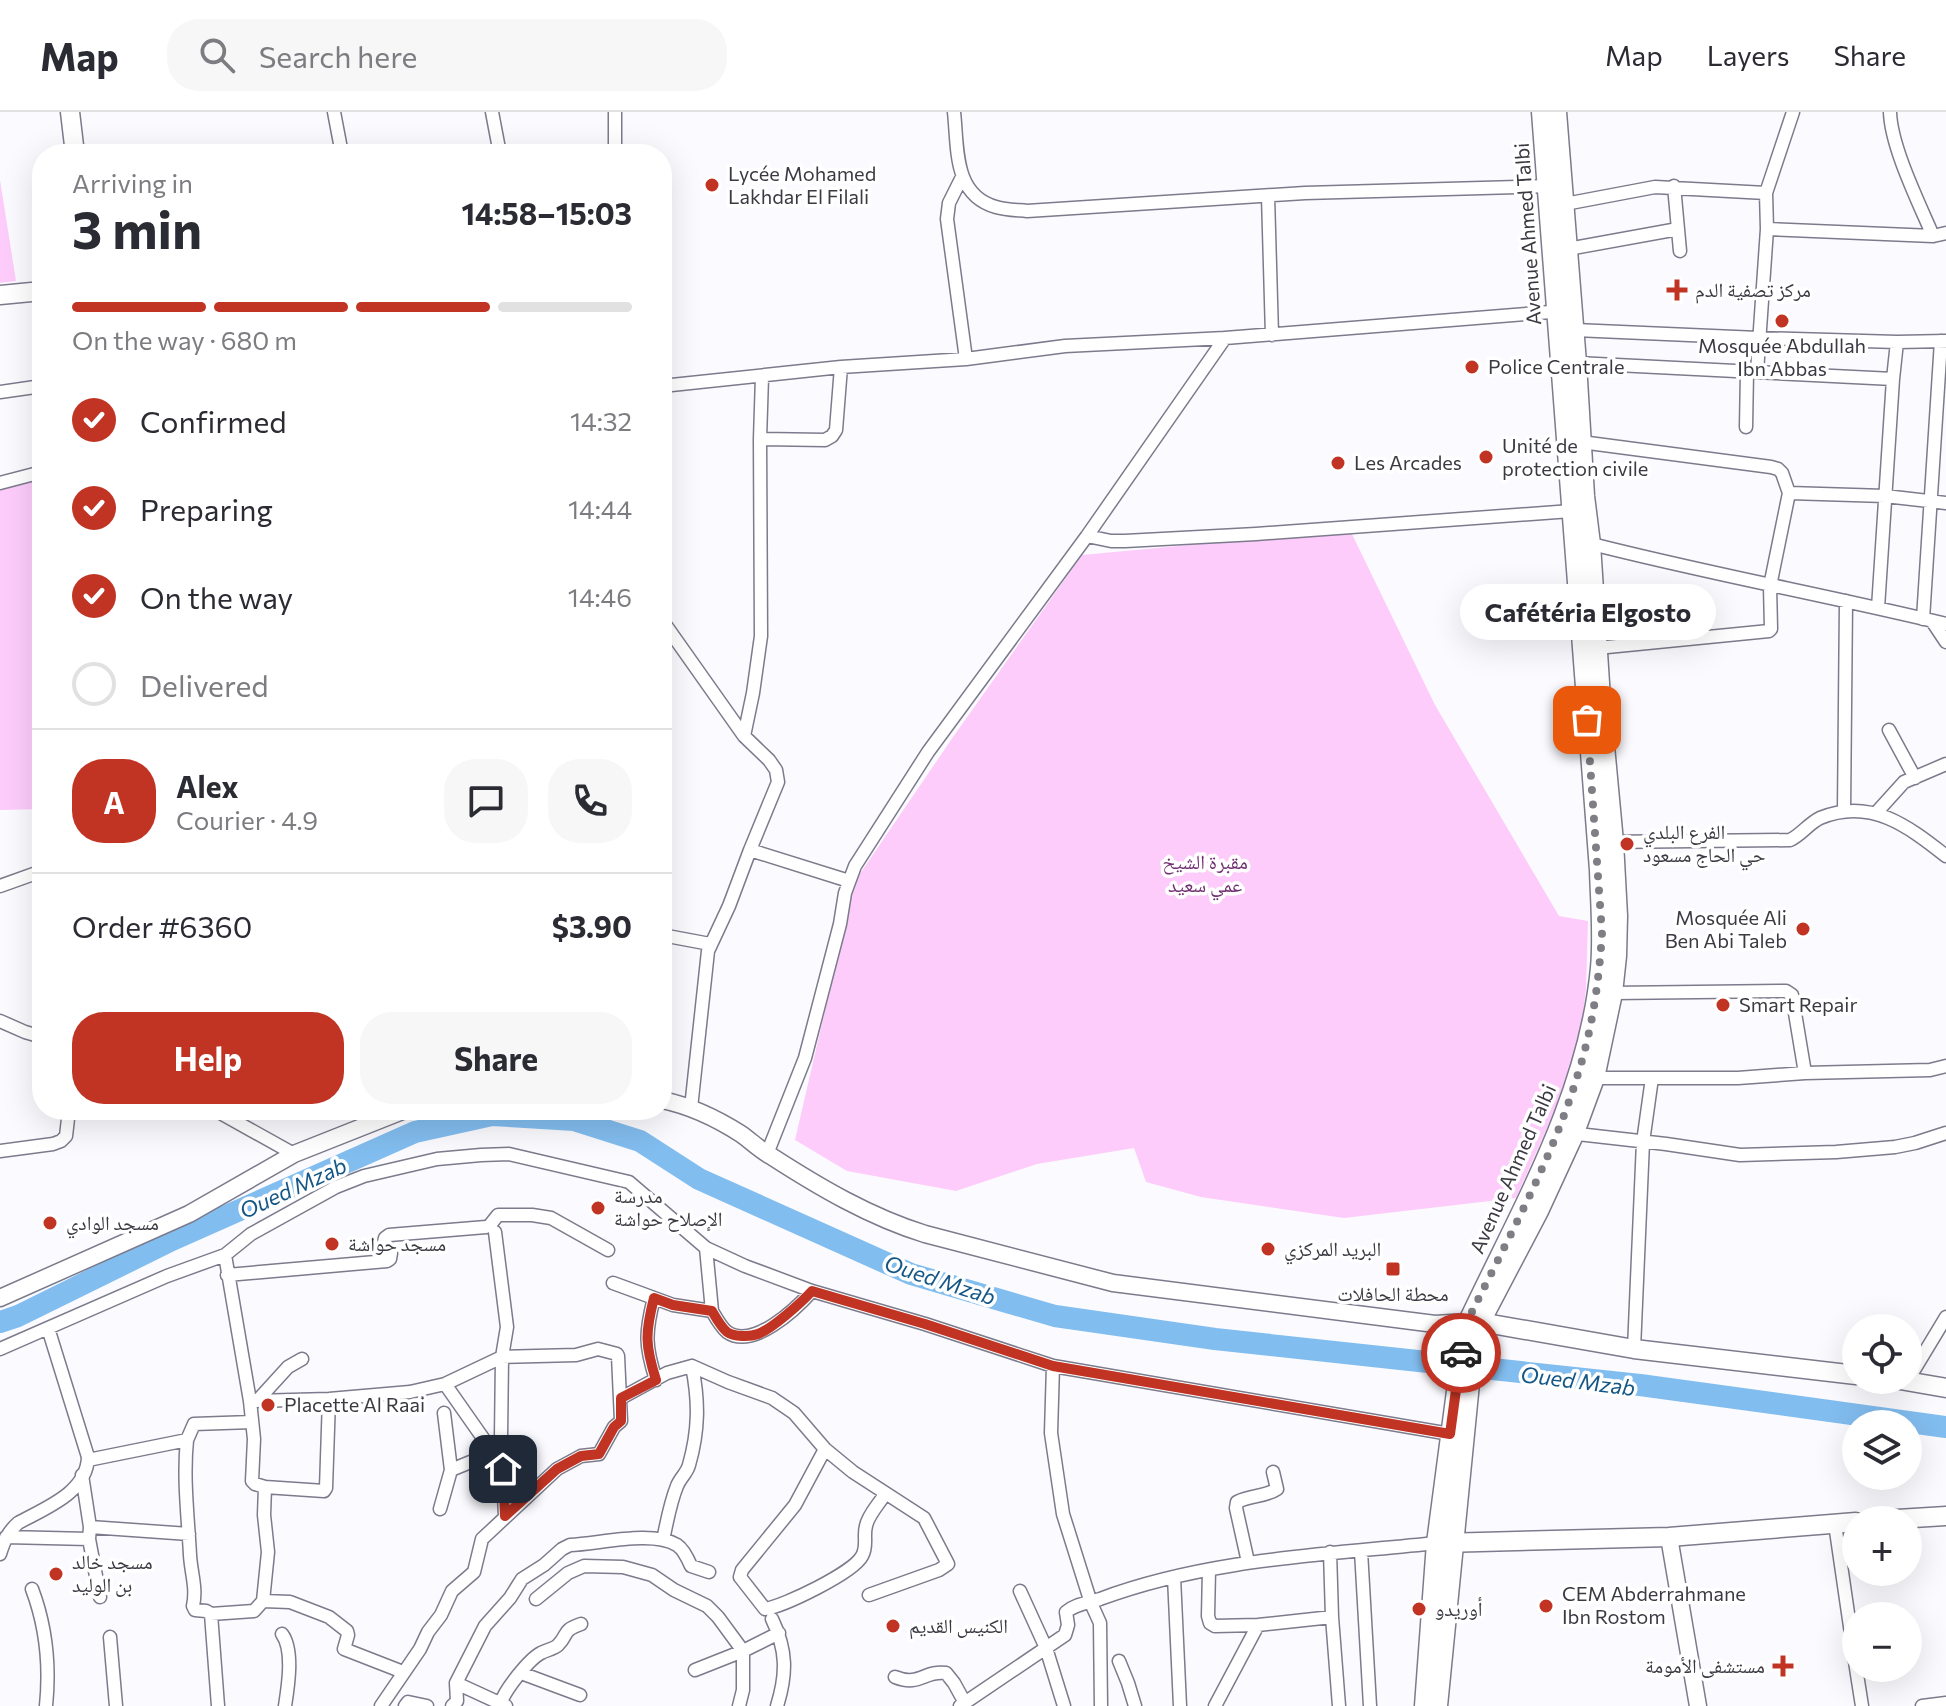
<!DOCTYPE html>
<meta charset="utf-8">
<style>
:root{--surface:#fff;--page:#f7f7f7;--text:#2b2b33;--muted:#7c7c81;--line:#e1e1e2;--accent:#c13423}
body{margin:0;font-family:Commissioner,"Noto Naskh Arabic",sans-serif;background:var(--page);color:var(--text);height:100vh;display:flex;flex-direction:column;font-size:30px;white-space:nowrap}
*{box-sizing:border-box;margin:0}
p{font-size:26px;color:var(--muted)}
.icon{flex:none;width:44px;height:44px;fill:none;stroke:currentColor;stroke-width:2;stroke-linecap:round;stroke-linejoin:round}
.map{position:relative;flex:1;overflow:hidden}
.drawer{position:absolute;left:32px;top:32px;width:640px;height:976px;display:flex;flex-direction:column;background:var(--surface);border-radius:32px;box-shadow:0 8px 32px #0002}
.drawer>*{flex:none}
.controls{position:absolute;left:1842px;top:1202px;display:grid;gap:16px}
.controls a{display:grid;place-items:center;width:80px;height:80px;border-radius:50%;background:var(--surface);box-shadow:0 8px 32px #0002;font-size:40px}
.pin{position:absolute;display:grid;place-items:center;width:68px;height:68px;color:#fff;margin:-34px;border-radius:16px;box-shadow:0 4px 12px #0006}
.courier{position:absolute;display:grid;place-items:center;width:80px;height:80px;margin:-40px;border:6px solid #c13423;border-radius:50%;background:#fff;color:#222;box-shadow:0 2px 10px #0007}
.bubble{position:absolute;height:56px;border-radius:28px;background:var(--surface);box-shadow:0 8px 32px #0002;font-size:26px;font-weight:700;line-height:56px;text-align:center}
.summary em{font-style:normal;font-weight:700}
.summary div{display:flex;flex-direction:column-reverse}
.summary{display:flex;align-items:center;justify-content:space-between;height:136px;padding:0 40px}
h1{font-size:52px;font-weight:700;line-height:60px}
.bar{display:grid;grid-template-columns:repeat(4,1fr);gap:12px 8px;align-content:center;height:96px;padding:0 40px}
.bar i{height:10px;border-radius:6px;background:var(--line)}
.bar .on{background:var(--accent)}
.bar p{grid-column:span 4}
.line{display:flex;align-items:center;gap:20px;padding:0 40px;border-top:2px solid var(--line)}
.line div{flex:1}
.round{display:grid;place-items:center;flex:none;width:84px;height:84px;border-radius:32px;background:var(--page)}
ol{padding:0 40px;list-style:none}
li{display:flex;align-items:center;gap:24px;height:88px}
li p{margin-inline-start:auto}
li .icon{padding:8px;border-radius:50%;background:var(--accent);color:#fff;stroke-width:4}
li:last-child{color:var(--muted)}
li i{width:44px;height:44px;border:4px solid var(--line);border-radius:50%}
.cta{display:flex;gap:16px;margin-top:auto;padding:16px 40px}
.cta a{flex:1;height:92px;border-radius:32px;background:var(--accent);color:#fff;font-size:32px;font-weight:700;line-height:92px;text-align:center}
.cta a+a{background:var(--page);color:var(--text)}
header{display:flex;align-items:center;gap:48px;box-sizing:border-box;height:112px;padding:0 40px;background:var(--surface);border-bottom:2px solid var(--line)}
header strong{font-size:38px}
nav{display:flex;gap:44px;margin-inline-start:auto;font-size:28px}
.search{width:560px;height:72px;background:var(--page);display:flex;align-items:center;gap:20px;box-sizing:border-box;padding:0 28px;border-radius:32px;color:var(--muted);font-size:30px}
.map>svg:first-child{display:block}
</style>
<header>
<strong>Map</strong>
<div class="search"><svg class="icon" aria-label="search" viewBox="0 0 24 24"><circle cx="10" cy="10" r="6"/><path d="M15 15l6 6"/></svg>Search here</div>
<nav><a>Map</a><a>Layers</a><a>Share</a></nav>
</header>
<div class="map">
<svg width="1946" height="1594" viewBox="0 0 1946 1594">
<rect width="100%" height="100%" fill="#fbfbff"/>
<!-- green -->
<path fill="#fdccfb" d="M 0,68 L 16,169 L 0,171 Z
M 42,360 L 42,697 L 0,698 L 0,372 Z
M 1350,418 L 1435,593 L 1559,804 L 1588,809 L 1586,877 L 1577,948 L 1516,1086 L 1344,1106 L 1201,1085 L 1146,1070 L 1134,1036 L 1037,1052 L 956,1079 L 847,1059 L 795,1028 L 855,769 L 953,625 L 1082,443 Z"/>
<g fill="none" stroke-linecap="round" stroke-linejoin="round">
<!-- river -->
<path stroke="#82bdef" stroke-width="22" d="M 0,1210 L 18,1204 L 172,1128 L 415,1020 L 492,1003 L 574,1008 L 640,1029 L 699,1067 L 911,1162 L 1055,1204 L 1215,1227 L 1640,1273 L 1946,1315"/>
<defs>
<path id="minor" d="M 334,0 L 342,42
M 492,0 L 500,42
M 615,0 L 615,42
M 954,0 C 958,36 953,83 996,95 C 1006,98 1017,98 1027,99 L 1305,81 L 1551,74
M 1890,0 C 1891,35 1919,91 1933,124
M 962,65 L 949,91 L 947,107 L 966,247
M 1674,74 L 1680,139
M 1268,84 L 1272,223
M 1565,92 L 1655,75 L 1766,81
M 1767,117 L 1933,124 L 1946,121
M 1568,137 L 1678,117
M 1575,218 L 1758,226 L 1897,230 L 1946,229
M 1225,226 L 1087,424 L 1111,429 L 1125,429 L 1256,422 L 1571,399
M 1577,251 L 1893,267
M 1757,260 L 1767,117 L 1766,81 L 1793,0
M 662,274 L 841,255 L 966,247 L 1065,234 L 1225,226 L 1563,199
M 0,280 L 42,274
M 1746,315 L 1747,260
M 760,327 L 825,328 L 832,324 L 836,318 L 841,255
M 1581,330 L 1771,355 L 1778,357 L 1782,361 L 1789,381 L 1770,474 L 1771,517 L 1769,519 L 1597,536
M 0,371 L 42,360
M 1789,381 L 1885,384 L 1946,391
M 1584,430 C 1704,461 1826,483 1946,512
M 1878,496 L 1893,267 L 1897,230
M 1923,507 L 1941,229
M 662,508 L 744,624 L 769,648 L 776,658 L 778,670 L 750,738 L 729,794 L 708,839 L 691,996
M 1932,509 L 1946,530
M 1889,618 L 1915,666
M 744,624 L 753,581 L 761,524 L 760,327 L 762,265
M 1844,699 L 1846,489
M 1876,701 L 1904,670 L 1946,652
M 1607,730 L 1790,728 C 1801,723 1808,712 1820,706 C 1870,685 1908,714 1946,744
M 750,738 L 849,769
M 0,774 L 42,759
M 662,823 L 710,832
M 41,843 L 42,844
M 1613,881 L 1786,879 L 1792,883 L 1805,961
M 0,909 L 25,920 L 42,925
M 1595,966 L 1738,966 L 1805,961 L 1930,958 L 1946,954
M 215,998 L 294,1042
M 1569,1021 L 1666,1032 L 1740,1043 L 1836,1040 L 1895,1035 L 1915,1031 L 1946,1021
M 0,1039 L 53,1032 L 61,1029 L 66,1024 L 69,998
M 767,1042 L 805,946 L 840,812 L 845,781 L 855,754 L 928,640 L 1087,424
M 495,1120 L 507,1215 L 502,1245 L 501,1325 L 505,1404
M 706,1136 L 712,1199
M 227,1163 L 387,1149 L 390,1147 L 391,1141 L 384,1130 L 385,1126 L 389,1123 L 486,1115 L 490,1113 L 498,1103 L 532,1103 L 551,1106 L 608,1138
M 613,1171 L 673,1193 L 712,1199 C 716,1206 721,1215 727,1220 C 753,1238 796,1197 812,1179
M 654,1186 C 645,1221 645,1234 656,1268
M 0,1237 L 167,1164 L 225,1143 L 251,1122 L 336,1075 L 364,1064 L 437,1047 L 481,1043 L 509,1042 L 629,1070 L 706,1136 L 745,1154 L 812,1179 L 925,1212 L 1053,1254 L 1450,1322
M 1634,1237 L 1643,1030 L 1652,966
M 1053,1254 L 1051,1321 L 1063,1402 L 1091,1491 L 1100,1511 L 1101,1594
M 1908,1268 L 1946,1205
M 445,1272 L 492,1339 L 502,1334
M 621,1286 L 667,1261 L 692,1254 L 728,1270 L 772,1286 L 794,1301 L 825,1337 L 853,1360 L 924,1406 L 948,1452 L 939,1458 L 869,1483
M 250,1289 L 329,1287 L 410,1280 L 445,1272 L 502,1245 L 576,1243 L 598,1237 L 617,1242 L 618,1244 L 621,1309 L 614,1315 L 599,1342 L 581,1344 L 557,1357 L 482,1427 L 474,1460 L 452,1479 L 441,1503 L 428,1520 L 420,1537 L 381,1594
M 257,1289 L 288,1255 L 302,1247
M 444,1301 L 451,1358
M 187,1328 C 183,1366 188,1405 190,1443 C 191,1461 197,1476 193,1494 L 195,1498 L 206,1499 L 211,1502 L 254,1499 L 263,1489 L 268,1440 L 264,1403 L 265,1375 L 255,1372 L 252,1369 L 254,1327 L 250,1289 L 225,1143
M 825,1337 L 795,1393 L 742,1458 L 740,1465 L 765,1497 C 784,1494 853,1461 862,1444 C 868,1434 863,1424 866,1414 C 868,1403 879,1392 885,1382
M 88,1348 L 187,1328 L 194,1312 L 252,1310
M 82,1363 L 90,1415 L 89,1427 L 100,1485
M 265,1375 L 324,1379 L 326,1376 L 329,1287
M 440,1397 L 451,1358 L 485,1344 L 492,1339
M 1835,1412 L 1856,1556
M 90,1415 L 189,1422
M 6,1425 L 89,1427
M 663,1428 C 667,1410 670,1391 677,1374 C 680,1366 687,1361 689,1353 C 699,1318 699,1289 692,1254
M 1361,1439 L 1370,1594
M 1330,1440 L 1332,1505 L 1339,1594
M 0,1442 C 4,1429 8,1420 18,1411 C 45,1396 87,1381 88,1345 L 48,1216
M 1248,1450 L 1236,1396 L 1237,1390 C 1251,1383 1265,1385 1277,1377 L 1273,1360
M 1209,1458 L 1208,1504 L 1210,1511 L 1215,1514 L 1258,1513 L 1332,1505
M 1174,1465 L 1180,1594
M 32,1477 C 46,1514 50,1555 46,1594
M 1020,1479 L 1046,1536 L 1064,1594
M 536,1487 L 568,1461 L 584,1454 L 623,1455 L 652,1463 L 674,1478 L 707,1494 L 718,1505 L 743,1539 L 743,1578 L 739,1594
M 263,1489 L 290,1490 L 329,1505 L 347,1519 L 348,1523 L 344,1537 L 403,1560
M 211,1502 L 218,1594
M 772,1507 C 787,1538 787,1562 777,1594
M 282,1522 C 294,1538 288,1575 285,1594
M 110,1525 L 116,1594
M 1119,1549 L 1128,1571 L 1135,1594
M 1856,1556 L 1862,1594
M 695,1558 L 743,1539 L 779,1521
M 521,1561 L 580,1583
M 895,1565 C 920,1575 924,1558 946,1561 L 954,1571 L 965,1591
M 456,1571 L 506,1594
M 501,1591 C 504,1579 529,1547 541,1541 C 546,1538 554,1537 558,1533 C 569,1522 561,1519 581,1512
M 405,1594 L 408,1590 L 427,1594
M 452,1594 L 457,1589 L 456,1571 L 485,1514 L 510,1486 L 522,1467 L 544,1453 L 562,1437 L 570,1433 C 599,1432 652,1418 677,1433 C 683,1437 688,1447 691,1454 L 709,1460
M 960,1594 L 1065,1523 L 1068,1513 L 1066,1500 C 1075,1492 1088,1491 1100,1487 C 1207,1447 1323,1443 1436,1431
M 1215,1594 L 1258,1513
M 1922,1594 L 1946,1591"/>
<path id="tertiary" d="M 662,988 C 691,994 716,1006 741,1022 C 751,1029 760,1038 771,1044 C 819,1075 870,1105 925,1122 L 1113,1171 L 1435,1212 L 1467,1210
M 0,1186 L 189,1102 L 294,1042 L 405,998
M 1669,1425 L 1698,1594"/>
<path id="secondary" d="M 70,0 L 75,42
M 0,183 L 42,179
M 1470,1205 C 1523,1093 1588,982 1600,856 C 1603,824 1600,791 1599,758 L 1541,0
M 1470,1210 L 1480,1210 L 1634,1237 L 1856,1263
M 1900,1268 L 1946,1276
M 1881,1408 L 1946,1404
M 1443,1431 L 1669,1425 L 1856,1410
M 1424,1594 L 1436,1431 L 1460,1249
M 1438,1594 L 1475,1221 L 1539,1099 L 1574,1023 L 1595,966 L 1613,881 L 1617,844 L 1618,804 L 1614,730 L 1602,602 L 1591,432 L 1585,384 L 1577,251 L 1557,0"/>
</defs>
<!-- minor casing -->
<use href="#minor" stroke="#7b7b8c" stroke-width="15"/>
<!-- tertiary casing -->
<use href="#tertiary" stroke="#7b7b8c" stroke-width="19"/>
<!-- secondary casing -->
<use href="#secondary" stroke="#7b7b8c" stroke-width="21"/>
<!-- minor -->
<use href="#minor" stroke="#fff" stroke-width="12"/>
<!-- tertiary -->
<use href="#tertiary" stroke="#fff" stroke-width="16"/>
<!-- secondary -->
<use href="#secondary" stroke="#fff" stroke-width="18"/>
</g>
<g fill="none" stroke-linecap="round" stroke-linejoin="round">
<!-- done -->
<path stroke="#7e7e84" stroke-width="8" stroke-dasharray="0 14.4" d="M 1461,1241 L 1464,1220 L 1467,1210 C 1505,1132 1552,1048 1577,965 C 1592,919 1599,870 1602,821 L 1587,608"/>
<!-- route -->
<path stroke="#c13423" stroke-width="10" d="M 503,1357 L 505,1404 L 557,1357 L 581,1344 L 599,1342 L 614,1315 L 621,1309 L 621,1286 L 656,1268 C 645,1233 645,1221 654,1186 L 673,1193 L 712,1199 C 716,1206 721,1215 727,1220 C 734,1225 750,1225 758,1222 C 772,1217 802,1190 812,1179 L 925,1212 L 1053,1254 L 1450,1322 L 1461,1241"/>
</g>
<!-- markers -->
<g fill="#c13423" stroke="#fff" stroke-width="3">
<circle cx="712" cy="73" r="8"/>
<path d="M1673 166h8v8h8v8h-8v8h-8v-8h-8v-8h8z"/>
<circle cx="1782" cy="209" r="8"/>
<circle cx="1472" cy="255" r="8"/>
<circle cx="1486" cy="345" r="8"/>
<circle cx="1338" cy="351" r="8"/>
<circle cx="1627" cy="732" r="8"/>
<circle cx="1803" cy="817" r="8"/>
<circle cx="1723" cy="893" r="8"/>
<circle cx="598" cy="1096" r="8"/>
<circle cx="50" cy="1111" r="8"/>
<circle cx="332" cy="1132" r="8"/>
<circle cx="1268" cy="1137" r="8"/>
<rect x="1385" y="1149" width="16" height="16" rx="4"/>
<circle cx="268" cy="1293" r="8"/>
<circle cx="56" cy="1462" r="8"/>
<circle cx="1546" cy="1494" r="8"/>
<circle cx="1419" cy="1497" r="8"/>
<circle cx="893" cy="1514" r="8"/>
<path d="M1779 1542h8v8h8v8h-8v8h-8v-8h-8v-8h8z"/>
</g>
<g text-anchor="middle" stroke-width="7" stroke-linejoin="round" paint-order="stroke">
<!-- poi labels -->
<g font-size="20" fill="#3a3a42" stroke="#fff" text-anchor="start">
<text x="728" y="69">Lycée Mohamed<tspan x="728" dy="23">Lakhdar El Filali</tspan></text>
<text x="1695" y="185">مركز تصفية الدم</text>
<text x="1782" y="241" text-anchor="middle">Mosquée Abdullah<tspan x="1782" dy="23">Ibn Abbas</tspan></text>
<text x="1488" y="262">Police Centrale</text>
<text x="1502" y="341">Unité de<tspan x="1502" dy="23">protection civile</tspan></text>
<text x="1354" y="358">Les Arcades</text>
<text x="1643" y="727">الفرع البلدي<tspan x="1643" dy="23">حي الحاج مسعود</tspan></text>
<text x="1787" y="813" text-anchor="end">Mosquée Ali<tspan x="1787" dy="23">Ben Abi Taleb</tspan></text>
<text x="1739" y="900">Smart Repair</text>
<text x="614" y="1091">مدرسة<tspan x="614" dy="23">الإصلاح حواشة</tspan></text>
<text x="66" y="1118">مسجد الوادي</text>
<text x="348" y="1139">مسجد حواشة</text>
<text x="1284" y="1144">البريد المركزي</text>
<text x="1393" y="1189" text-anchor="middle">محطة الحافلات</text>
<text x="284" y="1300">Placette Al Raai</text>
<text x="72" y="1457">مسجد خالد<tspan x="72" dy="23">بن الوليد</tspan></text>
<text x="1562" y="1489">CEM Abderrahmane<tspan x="1562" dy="23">Ibn Rostom</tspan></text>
<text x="1435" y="1504">أوريدو</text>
<text x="909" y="1521">الكنيس القديم</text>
<text x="1765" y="1561" text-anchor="end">مستشفى الأمومة</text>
</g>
<!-- street labels -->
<g font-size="20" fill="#3a3a42" stroke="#fff">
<text transform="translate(1528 122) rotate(-94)" y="7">Avenue Ahmed Talbi</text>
<text transform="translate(1513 1057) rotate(-66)" y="7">Avenue Ahmed Talbi</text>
</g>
<!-- park labels -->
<g font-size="20" fill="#703070" stroke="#fff">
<text x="1205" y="757">مقبرة الشيخ<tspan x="1205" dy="23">عمي سعيد</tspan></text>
</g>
<!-- water labels -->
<g font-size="22" font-style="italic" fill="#145786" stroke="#fff">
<text transform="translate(293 1076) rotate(-25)" y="8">Oued Mzab</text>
<text transform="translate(940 1168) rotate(18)" y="8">Oued Mzab</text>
<text transform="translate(1578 1269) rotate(7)" y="8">Oued Mzab</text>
</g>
</g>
</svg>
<div class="controls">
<a><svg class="icon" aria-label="locate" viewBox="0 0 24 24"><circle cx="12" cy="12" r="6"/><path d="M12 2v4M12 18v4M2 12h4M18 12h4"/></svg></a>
<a><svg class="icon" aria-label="layers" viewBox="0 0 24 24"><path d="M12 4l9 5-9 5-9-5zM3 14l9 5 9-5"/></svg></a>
<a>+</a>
<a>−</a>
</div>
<div class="pin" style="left:1587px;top:608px;background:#ea580c"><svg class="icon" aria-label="bag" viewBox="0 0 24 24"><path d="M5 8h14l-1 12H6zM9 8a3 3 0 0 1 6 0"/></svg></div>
<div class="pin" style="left:503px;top:1357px;background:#1f2937"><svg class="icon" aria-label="home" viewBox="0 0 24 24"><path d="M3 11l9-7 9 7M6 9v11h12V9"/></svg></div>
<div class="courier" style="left:1461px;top:1241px"><svg class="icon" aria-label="car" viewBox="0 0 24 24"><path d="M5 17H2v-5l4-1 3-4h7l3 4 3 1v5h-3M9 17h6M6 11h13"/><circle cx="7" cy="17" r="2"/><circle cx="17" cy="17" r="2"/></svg></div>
<div class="bubble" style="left:1460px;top:472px;width:256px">Cafétéria Elgosto</div>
<section class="drawer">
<div class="summary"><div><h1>3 min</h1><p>Arriving in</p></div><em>14:58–15:03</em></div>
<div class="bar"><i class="on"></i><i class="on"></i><i class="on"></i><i></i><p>On the way · 680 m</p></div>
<ol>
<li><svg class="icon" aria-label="check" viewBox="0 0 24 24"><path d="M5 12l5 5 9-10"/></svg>Confirmed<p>14:32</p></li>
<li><svg class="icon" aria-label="check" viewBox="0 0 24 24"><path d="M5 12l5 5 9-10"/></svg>Preparing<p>14:44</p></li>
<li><svg class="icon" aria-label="check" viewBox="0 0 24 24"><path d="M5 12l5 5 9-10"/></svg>On the way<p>14:46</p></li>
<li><i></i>Delivered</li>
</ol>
<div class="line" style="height:144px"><b class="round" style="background:var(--accent);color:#fff">A</b><div><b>Alex</b><p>Courier · 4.9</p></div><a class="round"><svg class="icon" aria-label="chat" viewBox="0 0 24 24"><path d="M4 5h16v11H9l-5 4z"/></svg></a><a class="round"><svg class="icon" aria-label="phone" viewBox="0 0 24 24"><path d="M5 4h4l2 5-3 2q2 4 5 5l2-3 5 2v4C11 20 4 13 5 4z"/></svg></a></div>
<div class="line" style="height:104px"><div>Order #6360</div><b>$3.90</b></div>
<div class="cta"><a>Help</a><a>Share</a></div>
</section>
</div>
